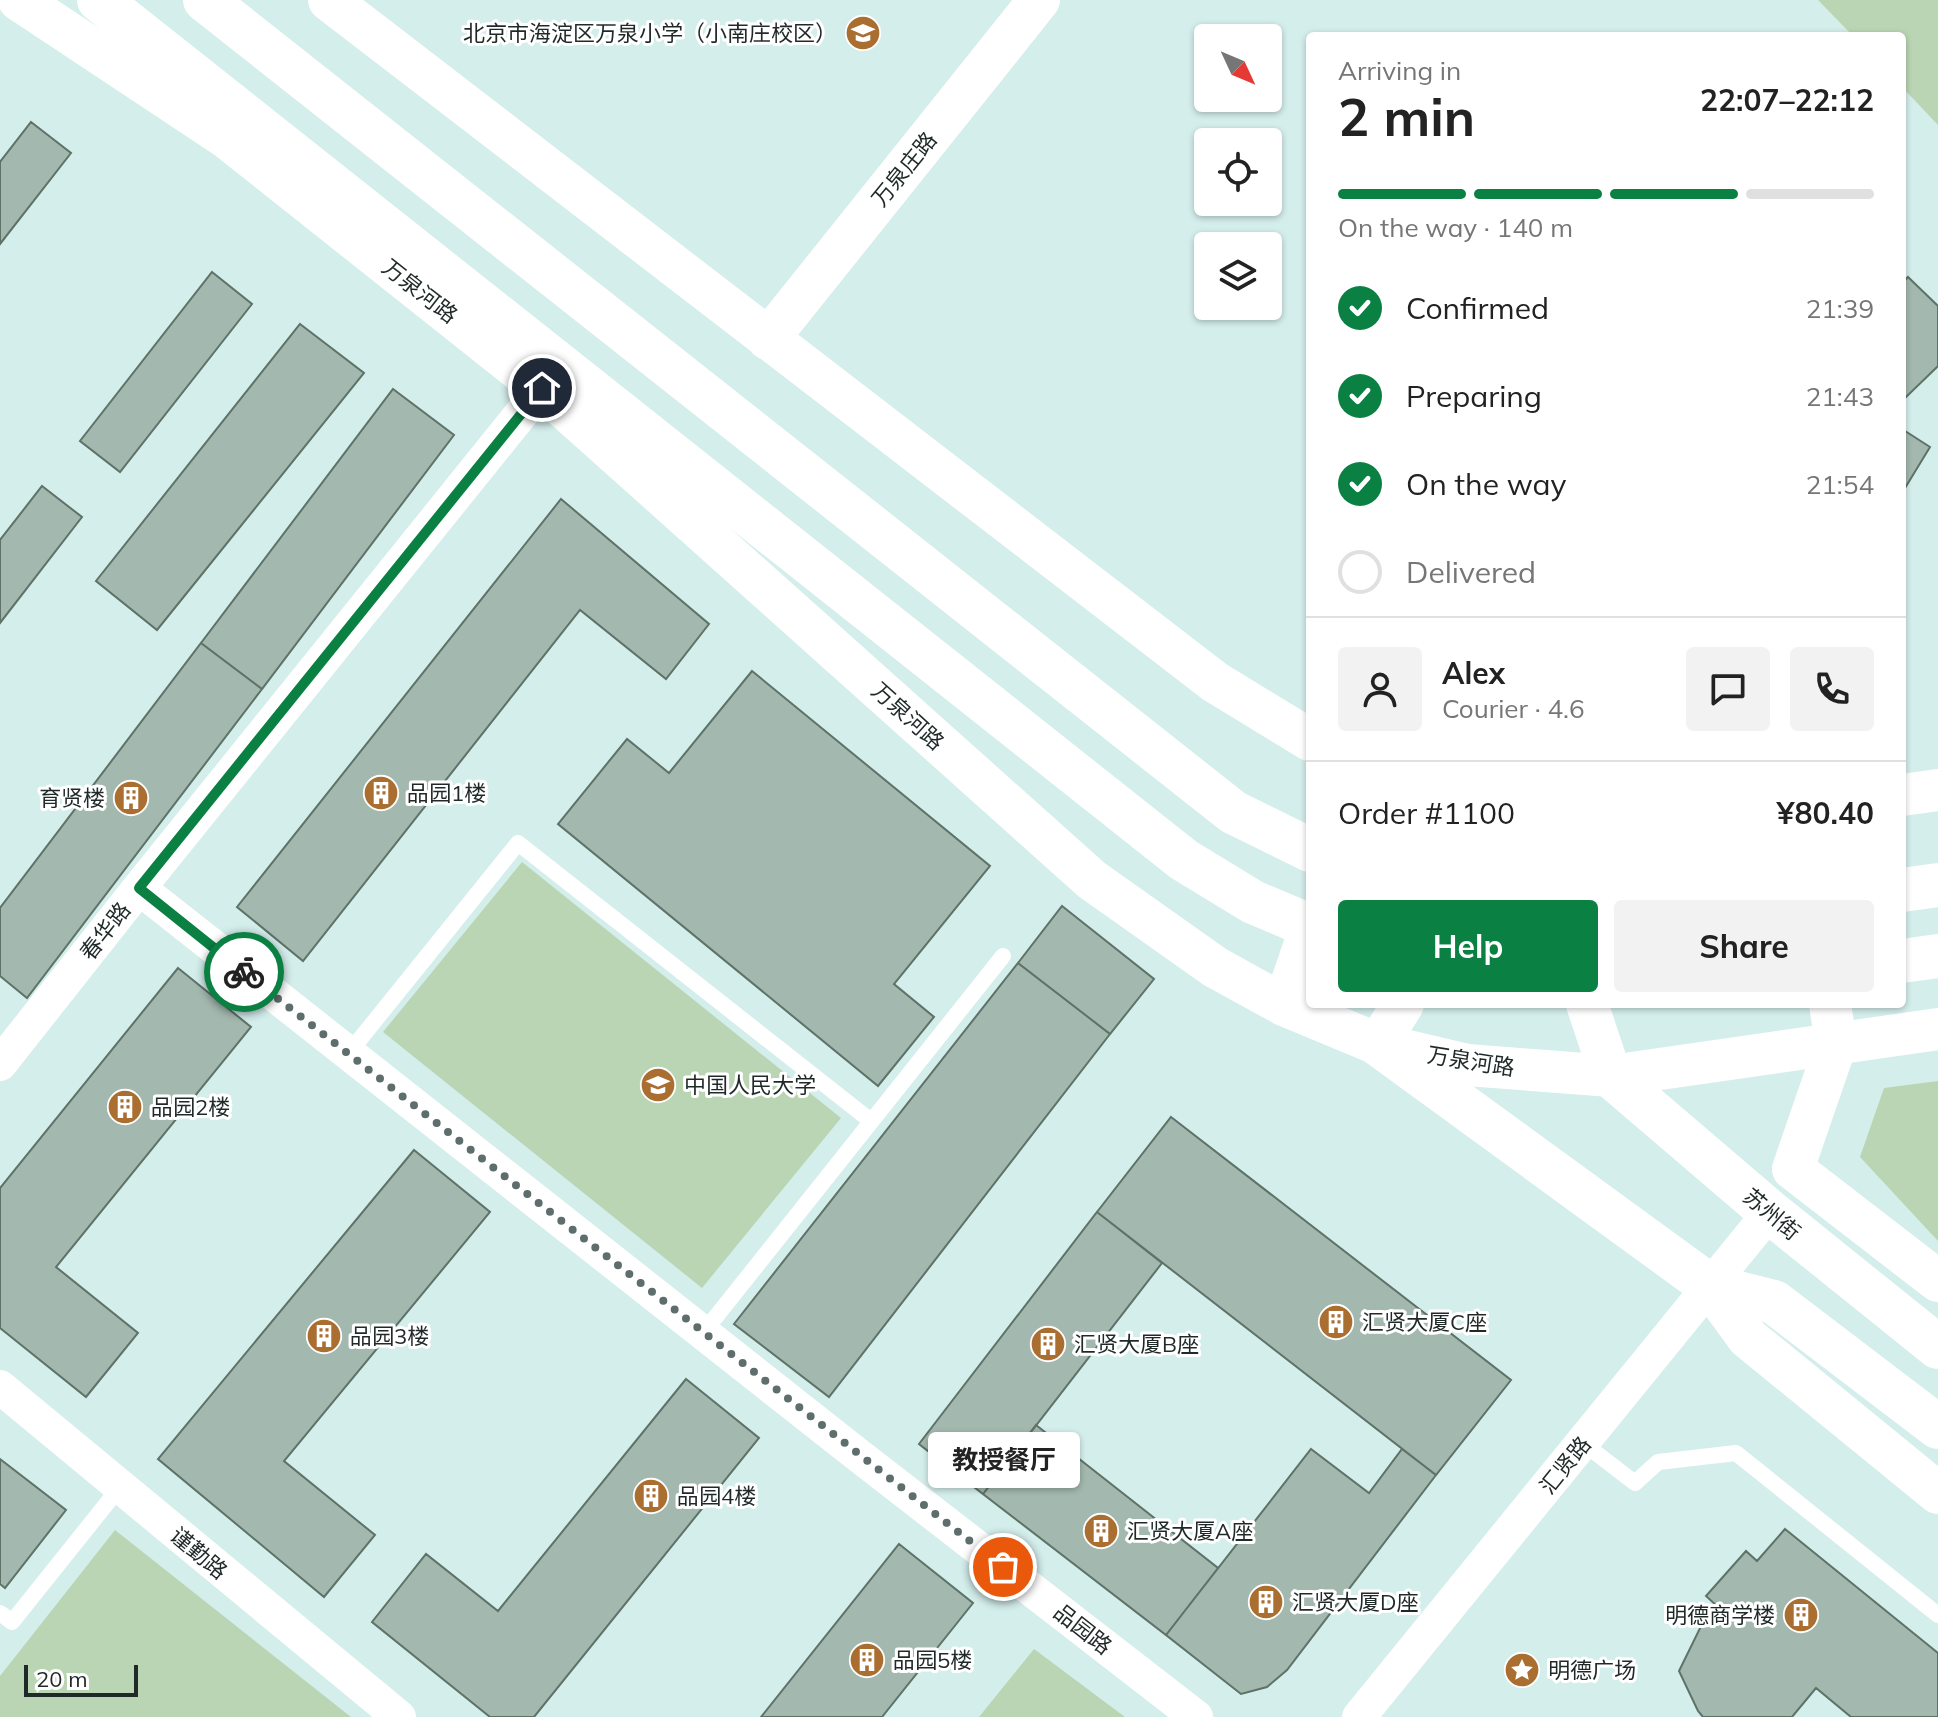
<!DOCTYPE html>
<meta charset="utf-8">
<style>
:root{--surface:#fff;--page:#f2f2f2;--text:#222;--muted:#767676;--line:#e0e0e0;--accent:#0b8043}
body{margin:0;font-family:Mulish,"Noto Sans SC",sans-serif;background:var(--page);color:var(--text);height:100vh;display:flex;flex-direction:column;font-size:30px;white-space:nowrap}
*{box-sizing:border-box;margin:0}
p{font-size:26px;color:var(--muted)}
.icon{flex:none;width:44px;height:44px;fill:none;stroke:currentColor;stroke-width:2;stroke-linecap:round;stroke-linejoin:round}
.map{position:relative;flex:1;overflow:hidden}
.side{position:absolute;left:1306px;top:32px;width:600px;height:976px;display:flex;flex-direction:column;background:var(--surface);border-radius:8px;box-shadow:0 2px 6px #0004}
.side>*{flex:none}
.needle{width:52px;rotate:134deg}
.buttons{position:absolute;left:1194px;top:24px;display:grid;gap:16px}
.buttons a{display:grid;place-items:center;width:88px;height:88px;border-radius:8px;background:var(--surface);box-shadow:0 2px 6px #0004;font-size:40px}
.scale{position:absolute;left:24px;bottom:20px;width:114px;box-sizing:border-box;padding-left:8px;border:4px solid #1f2928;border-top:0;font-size:22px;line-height:28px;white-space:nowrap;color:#1f2928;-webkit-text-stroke:6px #fff;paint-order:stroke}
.pin{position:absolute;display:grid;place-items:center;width:68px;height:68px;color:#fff;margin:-34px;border:4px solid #fff;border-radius:50%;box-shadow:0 2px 8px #0007}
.courier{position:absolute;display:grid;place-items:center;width:80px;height:80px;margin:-40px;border:6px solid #0b8043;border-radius:50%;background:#fff;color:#222;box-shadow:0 2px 10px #0007}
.bubble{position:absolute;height:56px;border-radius:8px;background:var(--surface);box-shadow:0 2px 6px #0004;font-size:26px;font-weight:700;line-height:56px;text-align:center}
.overview em{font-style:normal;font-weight:700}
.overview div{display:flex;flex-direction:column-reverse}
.overview{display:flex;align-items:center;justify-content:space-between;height:136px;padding:0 32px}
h1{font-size:52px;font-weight:700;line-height:60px}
.bar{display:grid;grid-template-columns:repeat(4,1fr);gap:12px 8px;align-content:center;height:96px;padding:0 32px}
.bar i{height:10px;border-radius:6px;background:var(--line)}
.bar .current{background:var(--accent)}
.bar p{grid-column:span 4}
.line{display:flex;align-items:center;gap:20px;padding:0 32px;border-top:2px solid var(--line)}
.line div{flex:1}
.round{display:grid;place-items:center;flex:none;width:84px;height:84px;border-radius:8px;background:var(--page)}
ol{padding:0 32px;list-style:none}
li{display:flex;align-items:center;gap:24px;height:88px}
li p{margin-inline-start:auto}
li .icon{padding:8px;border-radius:50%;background:var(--accent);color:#fff;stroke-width:4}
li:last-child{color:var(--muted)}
li i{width:44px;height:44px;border:4px solid var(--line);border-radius:50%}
.primary-button{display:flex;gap:16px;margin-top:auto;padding:16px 32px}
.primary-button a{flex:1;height:92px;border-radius:8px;background:var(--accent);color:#fff;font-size:32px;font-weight:700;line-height:92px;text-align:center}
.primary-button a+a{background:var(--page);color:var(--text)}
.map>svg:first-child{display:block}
</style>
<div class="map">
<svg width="1938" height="1717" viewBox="0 0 1938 1717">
<rect width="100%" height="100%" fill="#d4eeec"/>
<!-- green -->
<path fill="#bad5b4" d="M 1818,0 L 1938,0 L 1938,125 L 1902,87 L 1902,36 L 1853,36 Z
M 522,862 L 841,1118 L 702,1288 L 383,1032 Z
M 1938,1081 L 1938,1241 L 1860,1157 L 1884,1088 Z
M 115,1530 L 351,1717 L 0,1717 L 0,1676 Z
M 1034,1649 L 1125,1717 L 979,1717 Z"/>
<!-- building -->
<path fill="#a3b8ae" stroke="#5e7268" stroke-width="2" d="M 31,122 L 71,153 L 0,244 L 0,162 Z
M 212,272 L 252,304 L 120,472 L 80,441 Z
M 1908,277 L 1938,306 L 1938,366 L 1902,401 L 1902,283 Z
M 300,324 L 364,373 L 157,630 L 96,581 Z
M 393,389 L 454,435 L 262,689 L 201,643 Z
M 1902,429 L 1930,447 L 1902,493 Z
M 42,486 L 82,517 L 0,623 L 0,540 Z
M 561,499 L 709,624 L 666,679 L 580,610 L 303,961 L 237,907 Z
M 201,643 L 262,689 L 27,998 L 0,976 L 0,908 Z
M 752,671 L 990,866 L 894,984 L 934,1017 L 878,1086 L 558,824 L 627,739 L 669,773 Z
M 1062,906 L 1154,979 L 1110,1034 L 1018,963 Z
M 1018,963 L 1110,1034 L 829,1397 L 734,1324 Z
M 178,968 L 251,1027 L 56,1267 L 138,1333 L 86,1397 L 0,1328 L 0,1188 Z
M 1171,1117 L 1511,1380 L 1436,1475 L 1097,1212 Z
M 414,1150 L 490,1212 L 284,1461 L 375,1535 L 324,1597 L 158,1459 Z
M 1097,1212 L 1162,1263 L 983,1494 L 919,1444 Z
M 686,1379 L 759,1438 L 534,1717 L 490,1717 L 372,1622 L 426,1554 L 498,1611 Z
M 1036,1425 L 1218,1568 L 1166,1635 L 983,1494 Z
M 1311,1449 L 1369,1493 L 1402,1449 L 1436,1475 L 1287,1670 L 1267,1687 L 1241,1694 L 1166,1635 Z
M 0,1459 L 66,1510 L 5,1588 L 0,1584 Z
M 1785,1529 L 1938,1653 L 1938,1717 L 1851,1717 L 1816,1688 L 1792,1717 L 1703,1717 L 1698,1711 L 1679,1671 L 1702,1624 L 1718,1607 L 1706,1596 L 1746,1551 L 1757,1561 Z
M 899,1544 L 973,1603 L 882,1717 L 761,1717 Z"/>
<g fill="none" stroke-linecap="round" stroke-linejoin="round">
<!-- service -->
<path stroke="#fff" stroke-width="16" d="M 348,1054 L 518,843 L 871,1121
M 703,1333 L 1003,956
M 1583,1443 L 1635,1483 L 1658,1462 L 1736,1453 L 1938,1615
M 0,1613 L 12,1622 L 120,1487"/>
<!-- minor -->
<path stroke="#fff" stroke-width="34" d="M 139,888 L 858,1455 L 1196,1717
M 0,1064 L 139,888 L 542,388
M 0,1387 L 399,1717
M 1359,1717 L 1770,1212"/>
<!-- tertiary -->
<path stroke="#fff" stroke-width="42" d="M 19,0 L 227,138 L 542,388 L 1092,880 L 1215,967 L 1284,1005 L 1378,1044 L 1467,1065 L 1611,1076 L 1938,1029
M 329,0 L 1215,682 L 1310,740
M 768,339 L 1039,0
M 1902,795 L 1938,790
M 1587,1004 L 1611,1076
M 1830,1004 L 1836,1044 L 1793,1169 L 1938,1281
M 1284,1005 L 1310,929
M 1378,1044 L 1403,1004
M 1710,1286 L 1748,1338 L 1938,1493"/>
<!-- secondary -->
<path stroke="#fff" stroke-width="44" d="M 1378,1044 L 1710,1286 L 1774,1302 L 1938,1427
M 1611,1076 L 1770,1212 L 1938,1347"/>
<!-- trunk -->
<path stroke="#fff" stroke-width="44" d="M 99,0 L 1184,860 L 1253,902 L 1310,926
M 205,0 L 1233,812 L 1310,850
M 1902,890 L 1938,885
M 1902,961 L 1938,956"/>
</g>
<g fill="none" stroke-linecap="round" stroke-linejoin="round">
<!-- done -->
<path stroke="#5e6e6d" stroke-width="8" stroke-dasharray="0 14.4" d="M 244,972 L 1003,1567"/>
<!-- route -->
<path stroke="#0b8043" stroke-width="10" d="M 244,972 L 139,888 L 542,388"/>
</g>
<!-- icons -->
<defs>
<symbol id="school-disc" viewBox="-11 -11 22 22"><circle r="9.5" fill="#a96e30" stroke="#fff"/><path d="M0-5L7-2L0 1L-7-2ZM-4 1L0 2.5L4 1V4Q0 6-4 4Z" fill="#fff"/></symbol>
<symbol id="building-disc" viewBox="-11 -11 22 22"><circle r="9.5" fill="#a96e30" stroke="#fff"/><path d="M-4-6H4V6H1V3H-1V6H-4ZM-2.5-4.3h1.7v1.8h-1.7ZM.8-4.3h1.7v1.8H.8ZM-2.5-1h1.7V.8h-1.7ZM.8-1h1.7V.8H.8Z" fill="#fff"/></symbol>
<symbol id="university-disc" viewBox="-11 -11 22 22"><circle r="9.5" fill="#a96e30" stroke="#fff"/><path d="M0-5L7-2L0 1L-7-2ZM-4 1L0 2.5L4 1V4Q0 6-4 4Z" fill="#fff"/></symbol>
<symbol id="sight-disc" viewBox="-11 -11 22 22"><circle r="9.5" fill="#a96e30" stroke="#fff"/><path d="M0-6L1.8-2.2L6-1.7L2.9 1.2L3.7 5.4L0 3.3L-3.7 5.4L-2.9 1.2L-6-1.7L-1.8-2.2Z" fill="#fff"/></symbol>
</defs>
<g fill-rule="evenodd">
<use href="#school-disc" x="843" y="13" width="40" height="40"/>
<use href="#building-disc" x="361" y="773" width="40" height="40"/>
<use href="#building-disc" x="111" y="778" width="40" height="40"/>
<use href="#university-disc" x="638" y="1065" width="40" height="40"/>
<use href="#building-disc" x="105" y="1087" width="40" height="40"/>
<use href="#building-disc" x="1316" y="1302" width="40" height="40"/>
<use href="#building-disc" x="304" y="1316" width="40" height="40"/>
<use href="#building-disc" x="1028" y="1324" width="40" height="40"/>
<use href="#building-disc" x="631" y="1476" width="40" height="40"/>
<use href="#building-disc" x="1081" y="1511" width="40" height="40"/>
<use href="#building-disc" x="1246" y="1582" width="40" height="40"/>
<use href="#building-disc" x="1781" y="1595" width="40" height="40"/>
<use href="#building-disc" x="847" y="1640" width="40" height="40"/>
<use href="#sight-disc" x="1502" y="1650" width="40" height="40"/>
</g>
<g text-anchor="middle" stroke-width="6" stroke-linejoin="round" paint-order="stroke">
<!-- poi labels -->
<g font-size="22" fill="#1f2928" stroke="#fff" text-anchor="start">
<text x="837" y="41" text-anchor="end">北京市海淀区万泉小学（小南庄校区）</text>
<text x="407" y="801">品园1楼</text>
<text x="105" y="806" text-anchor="end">育贤楼</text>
<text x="684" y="1093">中国人民大学</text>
<text x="151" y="1115">品园2楼</text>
<text x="1362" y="1330">汇贤大厦C座</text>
<text x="350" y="1344">品园3楼</text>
<text x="1074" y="1352">汇贤大厦B座</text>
<text x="677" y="1504">品园4楼</text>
<text x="1127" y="1539">汇贤大厦A座</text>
<text x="1292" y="1610">汇贤大厦D座</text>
<text x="1775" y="1623" text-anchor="end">明德商学楼</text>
<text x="893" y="1668">品园5楼</text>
<text x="1548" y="1678">明德广场</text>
</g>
<!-- street labels -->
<g font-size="22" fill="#1f2928" stroke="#fff">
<text transform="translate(904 169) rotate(-51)" y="8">万泉庄路</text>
<text transform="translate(420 291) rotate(38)" y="8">万泉河路</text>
<text transform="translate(908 716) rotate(42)" y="8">万泉河路</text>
<text transform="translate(105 931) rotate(-52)" y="8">春华路</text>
<text transform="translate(1471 1061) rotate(9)" y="8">万泉河路</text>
<text transform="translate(1772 1214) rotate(40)" y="8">苏州街</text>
<text transform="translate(1565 1465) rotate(-51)" y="8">汇贤路</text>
<text transform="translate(199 1553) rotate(40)" y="8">谨勤路</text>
<text transform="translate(1083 1629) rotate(38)" y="8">品园路</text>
</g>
</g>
</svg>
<div class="buttons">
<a><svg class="needle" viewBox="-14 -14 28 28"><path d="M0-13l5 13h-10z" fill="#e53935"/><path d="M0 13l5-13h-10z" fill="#767676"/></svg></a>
<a><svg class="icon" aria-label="locate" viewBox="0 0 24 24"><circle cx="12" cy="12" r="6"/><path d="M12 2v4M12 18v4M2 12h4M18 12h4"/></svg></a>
<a><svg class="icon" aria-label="layers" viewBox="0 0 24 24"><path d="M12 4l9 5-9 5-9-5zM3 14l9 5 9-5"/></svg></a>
</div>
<div class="scale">20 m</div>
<div class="pin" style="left:1003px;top:1567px;background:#ea580c"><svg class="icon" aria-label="bag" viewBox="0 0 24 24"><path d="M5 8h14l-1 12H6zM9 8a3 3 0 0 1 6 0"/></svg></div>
<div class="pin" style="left:542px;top:388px;background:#1f2937"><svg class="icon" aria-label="home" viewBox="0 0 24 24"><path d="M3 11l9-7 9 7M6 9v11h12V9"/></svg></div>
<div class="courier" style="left:244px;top:972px"><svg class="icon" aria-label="bike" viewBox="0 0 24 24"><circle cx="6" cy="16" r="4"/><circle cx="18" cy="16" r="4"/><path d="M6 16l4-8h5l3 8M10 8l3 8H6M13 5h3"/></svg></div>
<div class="bubble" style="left:928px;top:1432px;width:152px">教授餐厅</div>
<section class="side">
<div class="overview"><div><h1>2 min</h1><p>Arriving in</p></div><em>22:07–22:12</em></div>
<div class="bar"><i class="current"></i><i class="current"></i><i class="current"></i><i></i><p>On the way · 140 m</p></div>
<ol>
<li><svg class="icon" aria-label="check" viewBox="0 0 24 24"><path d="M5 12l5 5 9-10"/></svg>Confirmed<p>21:39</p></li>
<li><svg class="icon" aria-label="check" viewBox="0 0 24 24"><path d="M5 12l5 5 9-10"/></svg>Preparing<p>21:43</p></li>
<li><svg class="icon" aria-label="check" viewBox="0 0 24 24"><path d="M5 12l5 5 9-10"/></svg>On the way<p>21:54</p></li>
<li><i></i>Delivered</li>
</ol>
<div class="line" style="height:144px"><a class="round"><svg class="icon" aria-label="person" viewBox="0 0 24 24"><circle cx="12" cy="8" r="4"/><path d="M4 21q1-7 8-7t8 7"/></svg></a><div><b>Alex</b><p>Courier · 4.6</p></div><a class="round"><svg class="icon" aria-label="chat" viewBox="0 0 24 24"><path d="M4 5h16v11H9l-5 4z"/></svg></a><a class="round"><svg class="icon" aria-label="phone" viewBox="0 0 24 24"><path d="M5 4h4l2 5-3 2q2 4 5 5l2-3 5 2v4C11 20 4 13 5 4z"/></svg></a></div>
<div class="line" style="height:104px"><div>Order #1100</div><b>¥80.40</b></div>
<div class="primary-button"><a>Help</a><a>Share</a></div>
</section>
</div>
